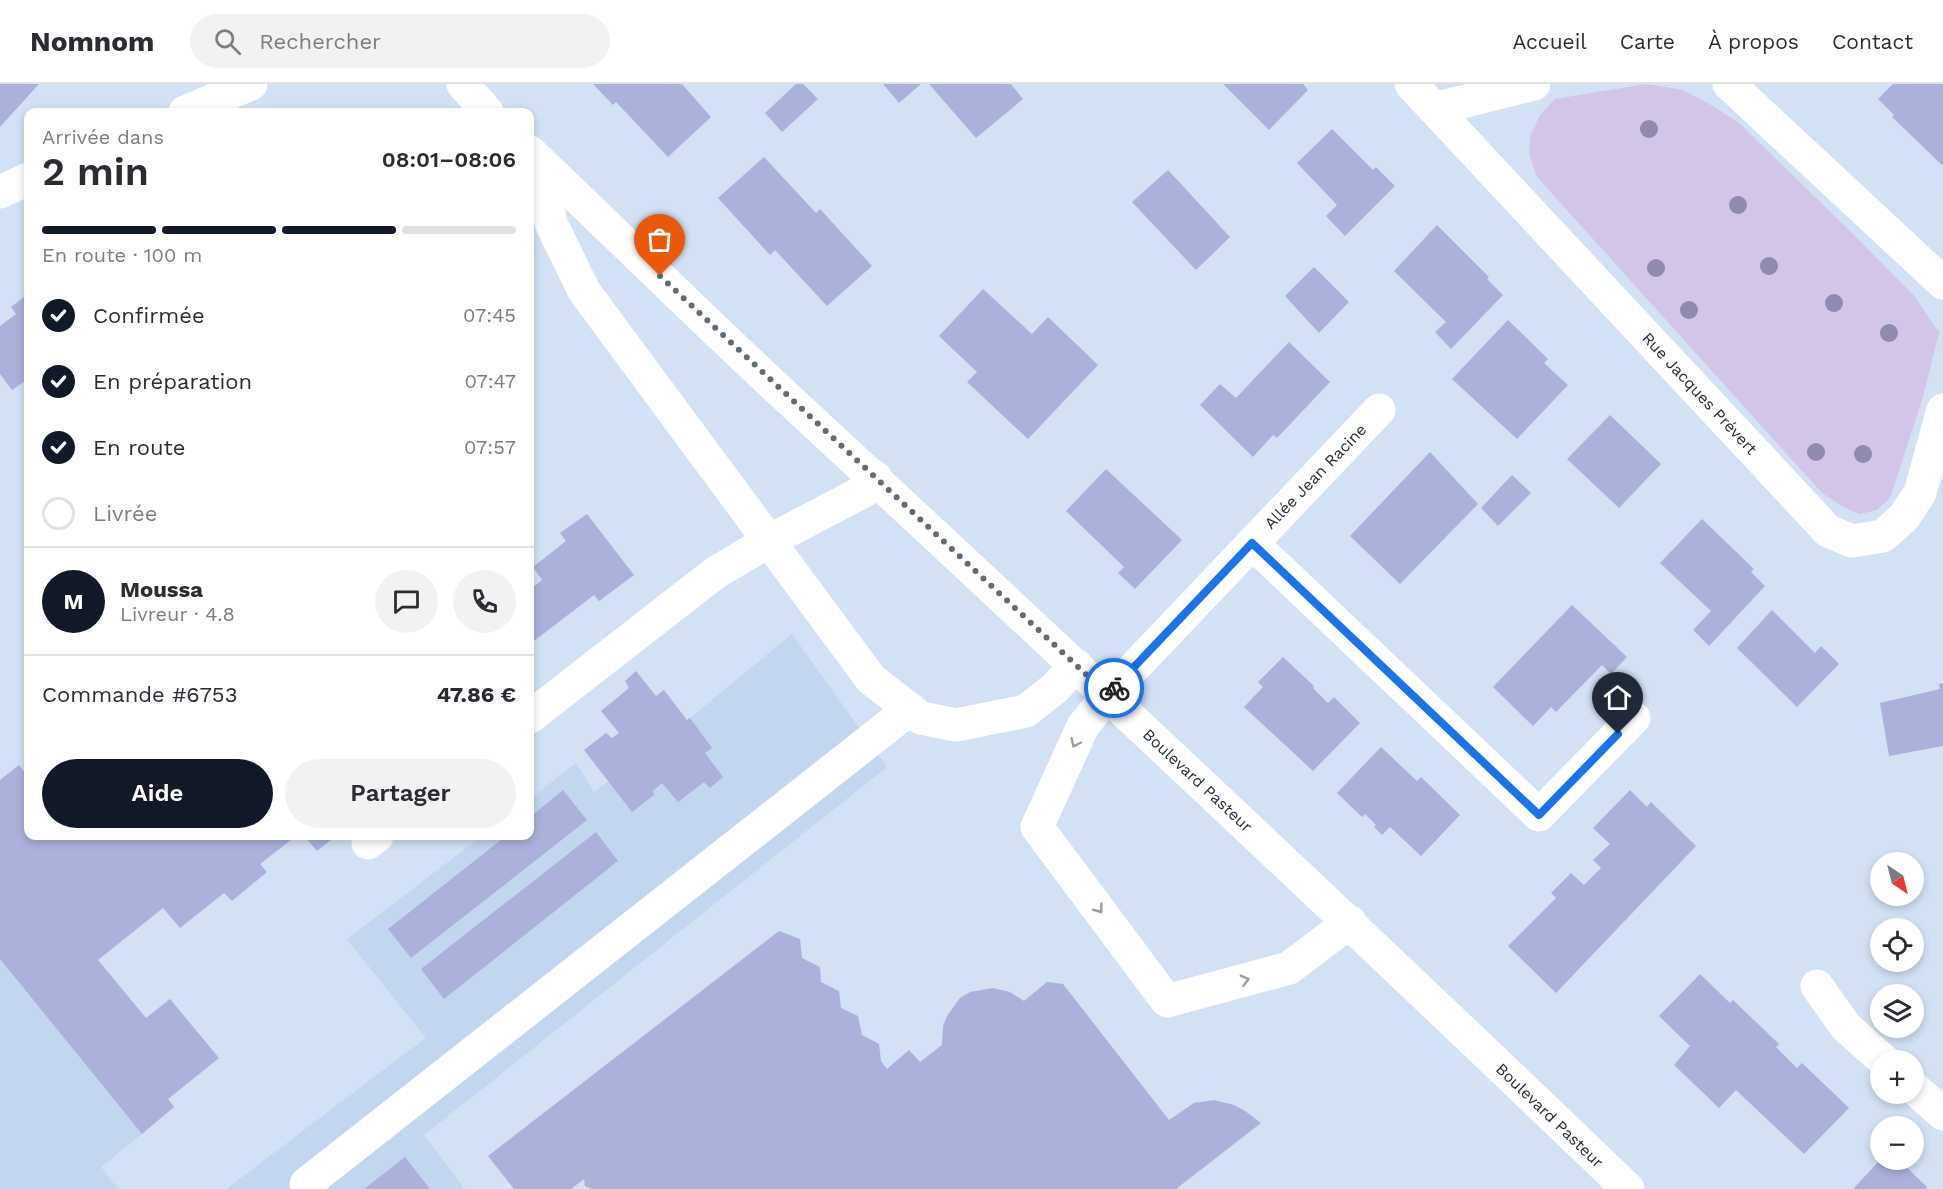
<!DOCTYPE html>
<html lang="fr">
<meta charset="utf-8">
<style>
:root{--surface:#fff;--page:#f2f2f3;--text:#2b2b33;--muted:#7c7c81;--line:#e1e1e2;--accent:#111827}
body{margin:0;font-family:"Work Sans",sans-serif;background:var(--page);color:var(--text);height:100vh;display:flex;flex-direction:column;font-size:22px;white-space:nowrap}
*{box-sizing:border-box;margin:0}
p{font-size:20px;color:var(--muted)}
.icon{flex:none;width:33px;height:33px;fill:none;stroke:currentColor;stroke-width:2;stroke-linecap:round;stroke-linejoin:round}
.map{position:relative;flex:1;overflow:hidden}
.panel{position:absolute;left:24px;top:24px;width:510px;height:732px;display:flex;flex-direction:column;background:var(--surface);border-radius:12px;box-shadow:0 3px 9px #0003}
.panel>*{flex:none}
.needle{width:39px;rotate:145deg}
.controls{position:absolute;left:1870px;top:768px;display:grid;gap:12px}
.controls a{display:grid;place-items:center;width:54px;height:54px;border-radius:50%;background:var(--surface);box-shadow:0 3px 9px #0003;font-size:30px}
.pin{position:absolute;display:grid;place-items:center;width:51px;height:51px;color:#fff;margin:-62px -26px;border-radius:50% 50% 50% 0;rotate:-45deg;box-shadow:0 0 6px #0007}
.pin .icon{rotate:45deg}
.courier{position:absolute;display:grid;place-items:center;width:60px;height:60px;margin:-30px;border:4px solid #1a73e8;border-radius:50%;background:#fff;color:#222;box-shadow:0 2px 8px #0007}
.summary em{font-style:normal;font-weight:600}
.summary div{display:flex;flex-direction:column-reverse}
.summary{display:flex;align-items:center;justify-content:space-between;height:102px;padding:0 18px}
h1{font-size:39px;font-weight:600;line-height:45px}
.bar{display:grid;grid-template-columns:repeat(4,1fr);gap:9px 6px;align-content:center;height:72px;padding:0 18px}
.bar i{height:8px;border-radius:4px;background:var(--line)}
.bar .current{background:var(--accent)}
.bar p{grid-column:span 4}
.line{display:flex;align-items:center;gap:15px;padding:0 18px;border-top:2px solid var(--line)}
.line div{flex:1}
.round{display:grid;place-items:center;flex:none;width:63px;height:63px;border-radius:32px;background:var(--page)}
ol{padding:0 18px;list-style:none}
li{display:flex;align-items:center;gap:18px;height:66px}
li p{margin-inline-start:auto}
li .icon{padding:6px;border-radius:50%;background:var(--accent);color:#fff;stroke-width:4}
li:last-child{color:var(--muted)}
li i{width:33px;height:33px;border:3px solid var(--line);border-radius:50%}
.button{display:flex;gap:12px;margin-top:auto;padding:12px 18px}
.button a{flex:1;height:69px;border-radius:36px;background:var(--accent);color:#fff;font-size:24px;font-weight:600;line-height:69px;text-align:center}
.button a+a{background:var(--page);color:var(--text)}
header{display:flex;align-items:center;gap:36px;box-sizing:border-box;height:84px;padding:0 30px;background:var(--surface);border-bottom:2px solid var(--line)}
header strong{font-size:28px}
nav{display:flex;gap:33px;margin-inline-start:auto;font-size:21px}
.search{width:420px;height:54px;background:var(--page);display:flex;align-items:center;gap:15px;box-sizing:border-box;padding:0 21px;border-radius:33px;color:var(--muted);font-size:22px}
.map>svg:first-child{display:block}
</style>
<header>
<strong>Nomnom</strong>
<div class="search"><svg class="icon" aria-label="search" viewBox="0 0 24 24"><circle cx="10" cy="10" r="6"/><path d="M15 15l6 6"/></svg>Rechercher</div>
<nav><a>Accueil</a><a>Carte</a><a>À propos</a><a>Contact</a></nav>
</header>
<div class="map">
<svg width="1943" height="1105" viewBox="0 0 1943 1105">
<rect width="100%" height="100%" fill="#d2e1f4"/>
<!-- built -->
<path fill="#c3d6ef" d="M 792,550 L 887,683 L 424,1051 L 465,1105 L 226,1105 L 426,954 L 347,855 L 482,752 L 530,752 L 530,715 L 576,679 L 594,708 L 690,634 Z
M 0,875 L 142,1050 L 101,1083 L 118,1105 L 0,1105 Z"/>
<!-- green -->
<path fill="#d3c5e8" d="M 1646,0 L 1683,6 L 1711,21 L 1739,39 L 1850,147 L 1916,214 L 1939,249 L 1923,313 L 1890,414 L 1877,426 L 1860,430 L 1843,423 L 1822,409 L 1537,93 L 1529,70 L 1530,53 L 1540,31 L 1555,15 Z"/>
<!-- building -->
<path fill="#abb1db" d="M 0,0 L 39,0 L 0,43 Z
M 593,0 L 682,0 L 711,33 L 668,73 L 616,18 L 613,21 Z
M 796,0 L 803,0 L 818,15 L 782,48 L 765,29 Z
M 883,0 L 921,0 L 899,19 Z
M 929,0 L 1011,0 L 1023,15 L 976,54 Z
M 1223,0 L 1303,0 L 1308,6 L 1269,46 Z
M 1893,0 L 1943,0 L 1943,82 L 1892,33 L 1894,31 L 1878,15 Z
M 1332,45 L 1373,86 L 1376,83 L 1395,102 L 1345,152 L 1326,132 L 1337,121 L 1297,79 Z
M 764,73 L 816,129 L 820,125 L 872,182 L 827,222 L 775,166 L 770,171 L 718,114 Z
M 1168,86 L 1230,153 L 1196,186 L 1132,118 Z
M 1437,141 L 1489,193 L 1487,195 L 1503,211 L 1451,265 L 1435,248 L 1446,238 L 1394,187 Z
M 1314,183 L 1349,218 L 1319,249 L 1285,212 Z
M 983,205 L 1032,250 L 1048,233 L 1098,281 L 1028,355 L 967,298 L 977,288 L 939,252 Z
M 28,210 L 28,295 L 12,306 L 0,290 L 0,242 L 16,230 L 11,223 Z
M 1508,236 L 1548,275 L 1544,279 L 1568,301 L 1517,355 L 1452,295 Z
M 1289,258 L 1330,298 L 1277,354 L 1273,351 L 1253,373 L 1200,321 L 1220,300 L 1236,314 Z
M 1610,331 L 1661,380 L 1619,424 L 1567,375 Z
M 1430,368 L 1478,420 L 1400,500 L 1350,452 Z
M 1106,385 L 1182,456 L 1135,505 L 1118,489 L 1124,483 L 1066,427 Z
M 1512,391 L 1531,409 L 1498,442 L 1481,424 Z
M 587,430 L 634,491 L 599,517 L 594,511 L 530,560 L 530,506 L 542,496 L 533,483 L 566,457 L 560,449 Z
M 1702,435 L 1754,485 L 1751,488 L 1765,502 L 1709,562 L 1693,546 L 1711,527 L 1660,479 Z
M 1572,521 L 1627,573 L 1611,590 L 1602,581 L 1556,628 L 1551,623 L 1533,642 L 1493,603 Z
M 1772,526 L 1815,569 L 1821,562 L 1839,580 L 1797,623 L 1737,564 Z
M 1283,573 L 1314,602 L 1313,604 L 1328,619 L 1334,613 L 1360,639 L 1313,687 L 1244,623 L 1263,603 L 1258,598 Z
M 636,587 L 656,612 L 664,606 L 687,636 L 690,634 L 712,664 L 705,669 L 723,693 L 710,704 L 704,698 L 678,718 L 662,699 L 653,707 L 654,711 L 632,728 L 584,666 L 606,649 L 612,654 L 619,649 L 601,627 L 629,604 L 625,597 Z
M 1943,599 L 1943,662 L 1889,672 L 1880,619 L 1940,605 L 1939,600 Z
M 1381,663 L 1417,697 L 1421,693 L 1460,731 L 1421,772 L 1390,743 L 1382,751 L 1374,743 L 1376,741 L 1365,730 L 1362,733 L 1337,709 Z
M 19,681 L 28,693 L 28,752 L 296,752 L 260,780 L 267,788 L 232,817 L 224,809 L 180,844 L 163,824 L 98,876 L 146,934 L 170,915 L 219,974 L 168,1015 L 174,1023 L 142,1050 L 0,875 L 0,696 Z
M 563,706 L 587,736 L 411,874 L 388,845 L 506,752 L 530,752 L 530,733 Z
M 1630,706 L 1647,723 L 1651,718 L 1696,762 L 1556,909 L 1508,862 L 1556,814 L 1551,809 L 1571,789 L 1584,801 L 1601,784 L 1593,776 L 1610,760 L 1593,744 Z
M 596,748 L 618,777 L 444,915 L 421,885 Z
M 304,752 L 336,752 L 317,767 Z
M 779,847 L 800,855 L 802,874 L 820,883 L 821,898 L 839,907 L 841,924 L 858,932 L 862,951 L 879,960 L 881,977 L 887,985 L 909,966 L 920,978 L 942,961 L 943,942 L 947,932 L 960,914 L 970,908 L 993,904 L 1010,908 L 1024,917 L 1047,898 L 1063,900 L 1169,1036 L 1194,1019 L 1214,1016 L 1234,1021 L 1245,1027 L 1261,1039 L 1176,1105 L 592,1105 L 585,1102 L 584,1095 L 571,1105 L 514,1105 L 488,1072 Z
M 1700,890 L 1730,919 L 1733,916 L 1779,960 L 1776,963 L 1797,984 L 1802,979 L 1849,1024 L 1804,1070 L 1736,1006 L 1719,1024 L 1674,981 L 1690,962 L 1659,932 Z
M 405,1073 L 430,1105 L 364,1105 Z
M 1880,1076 L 1899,1076 L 1927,1103 L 1925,1105 L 1853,1105 Z"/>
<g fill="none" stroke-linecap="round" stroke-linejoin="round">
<!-- minor -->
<path stroke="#fff" stroke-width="33" d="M 463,0 L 487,28
M 1411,0 L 1828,447 L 1852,457 L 1883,452 L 1904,433 L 1920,409 L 1943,326
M 1729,0 L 1943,199
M 1434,25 L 1534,0
M 185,28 L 251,0
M 530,68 C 614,148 697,230 782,309 C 1066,572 1349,837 1628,1105
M 539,77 L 551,139 L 584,207 L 871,595 L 921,634 L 956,641 L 1026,627 L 1055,604 L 1076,581
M 0,108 L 28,95
M 1252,459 L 1539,731 L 1634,634
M 530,633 L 715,489 L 769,457 L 866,406 L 875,393
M 368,759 L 377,752
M 1350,838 L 1289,884 L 1167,917 L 1037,743 L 1083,642 L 1108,611 L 1379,326
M 1817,902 L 1846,943 L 1883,976
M 1914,1004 L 1943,1030
M 306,1100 L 910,625"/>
</g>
<!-- trees -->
<g fill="#908ab0">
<circle cx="1649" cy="45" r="9"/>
<circle cx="1738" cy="121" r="9"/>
<circle cx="1769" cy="182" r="9"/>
<circle cx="1656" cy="184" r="9"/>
<circle cx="1834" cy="219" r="9"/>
<circle cx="1689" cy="226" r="9"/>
<circle cx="1889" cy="249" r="9"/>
<circle cx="1816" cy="368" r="9"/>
<circle cx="1863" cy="370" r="9"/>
</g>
<!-- one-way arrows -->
<defs><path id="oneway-chevron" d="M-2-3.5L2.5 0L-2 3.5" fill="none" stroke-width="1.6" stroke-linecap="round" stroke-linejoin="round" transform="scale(1.5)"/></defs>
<g stroke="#9da0a3">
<use href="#oneway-chevron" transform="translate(1075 659) rotate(115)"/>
<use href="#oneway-chevron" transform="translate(1099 825) rotate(53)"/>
<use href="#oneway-chevron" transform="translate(1245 896) rotate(-15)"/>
</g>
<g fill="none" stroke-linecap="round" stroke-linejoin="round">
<!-- done -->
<path stroke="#626b77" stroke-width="6" stroke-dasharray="0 10.8" d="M 660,192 L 1108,611 L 1114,604"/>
<!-- route -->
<path stroke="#1a73e8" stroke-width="8" d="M 1114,604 L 1252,459 L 1539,731 L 1618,650"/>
</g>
<g text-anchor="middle" stroke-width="6" stroke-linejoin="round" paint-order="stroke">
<!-- street labels -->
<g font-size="16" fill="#262b33" stroke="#fff">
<text transform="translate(1700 309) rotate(47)" y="6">Rue Jacques Prévert</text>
<text transform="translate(1315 392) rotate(-46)" y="6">Allée Jean Racine</text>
<text transform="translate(1198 696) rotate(43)" y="6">Boulevard Pasteur</text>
<text transform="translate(1550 1031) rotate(44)" y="6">Boulevard Pasteur</text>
</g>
</g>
</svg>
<div class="controls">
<a><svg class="needle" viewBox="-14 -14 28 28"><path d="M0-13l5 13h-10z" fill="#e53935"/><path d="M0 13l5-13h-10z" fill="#7c7c81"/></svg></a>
<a><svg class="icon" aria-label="locate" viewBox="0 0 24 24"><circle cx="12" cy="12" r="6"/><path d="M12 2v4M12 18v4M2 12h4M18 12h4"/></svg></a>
<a><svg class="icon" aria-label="layers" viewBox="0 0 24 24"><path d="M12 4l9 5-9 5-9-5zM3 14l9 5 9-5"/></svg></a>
<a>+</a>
<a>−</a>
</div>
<div class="pin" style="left:660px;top:192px;background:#ea580c"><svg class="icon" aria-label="bag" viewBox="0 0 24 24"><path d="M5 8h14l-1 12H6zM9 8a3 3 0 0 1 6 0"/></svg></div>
<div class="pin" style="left:1618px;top:650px;background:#1f2937"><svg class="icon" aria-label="home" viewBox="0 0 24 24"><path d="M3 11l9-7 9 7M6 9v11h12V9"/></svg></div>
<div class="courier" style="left:1114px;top:604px"><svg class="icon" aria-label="bike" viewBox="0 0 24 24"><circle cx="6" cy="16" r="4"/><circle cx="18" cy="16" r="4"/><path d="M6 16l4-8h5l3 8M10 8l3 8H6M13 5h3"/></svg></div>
<section class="panel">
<div class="summary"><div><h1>2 min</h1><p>Arrivée dans</p></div><em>08:01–08:06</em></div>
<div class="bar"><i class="current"></i><i class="current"></i><i class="current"></i><i></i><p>En route · 100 m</p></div>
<ol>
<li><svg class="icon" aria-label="check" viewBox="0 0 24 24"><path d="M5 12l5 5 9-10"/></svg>Confirmée<p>07:45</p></li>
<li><svg class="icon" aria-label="check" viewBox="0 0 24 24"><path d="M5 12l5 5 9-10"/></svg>En préparation<p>07:47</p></li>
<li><svg class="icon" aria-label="check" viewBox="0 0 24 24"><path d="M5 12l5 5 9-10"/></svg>En route<p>07:57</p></li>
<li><i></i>Livrée</li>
</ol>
<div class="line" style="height:108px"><b class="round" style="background:var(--accent);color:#fff">M</b><div><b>Moussa</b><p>Livreur · 4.8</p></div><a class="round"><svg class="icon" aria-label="chat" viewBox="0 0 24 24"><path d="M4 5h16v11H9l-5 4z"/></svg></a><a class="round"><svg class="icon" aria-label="phone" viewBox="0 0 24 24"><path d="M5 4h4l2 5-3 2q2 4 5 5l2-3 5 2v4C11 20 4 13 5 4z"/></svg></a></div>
<div class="line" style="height:78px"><div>Commande #6753</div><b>47.86 €</b></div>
<div class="button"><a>Aide</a><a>Partager</a></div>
</section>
</div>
